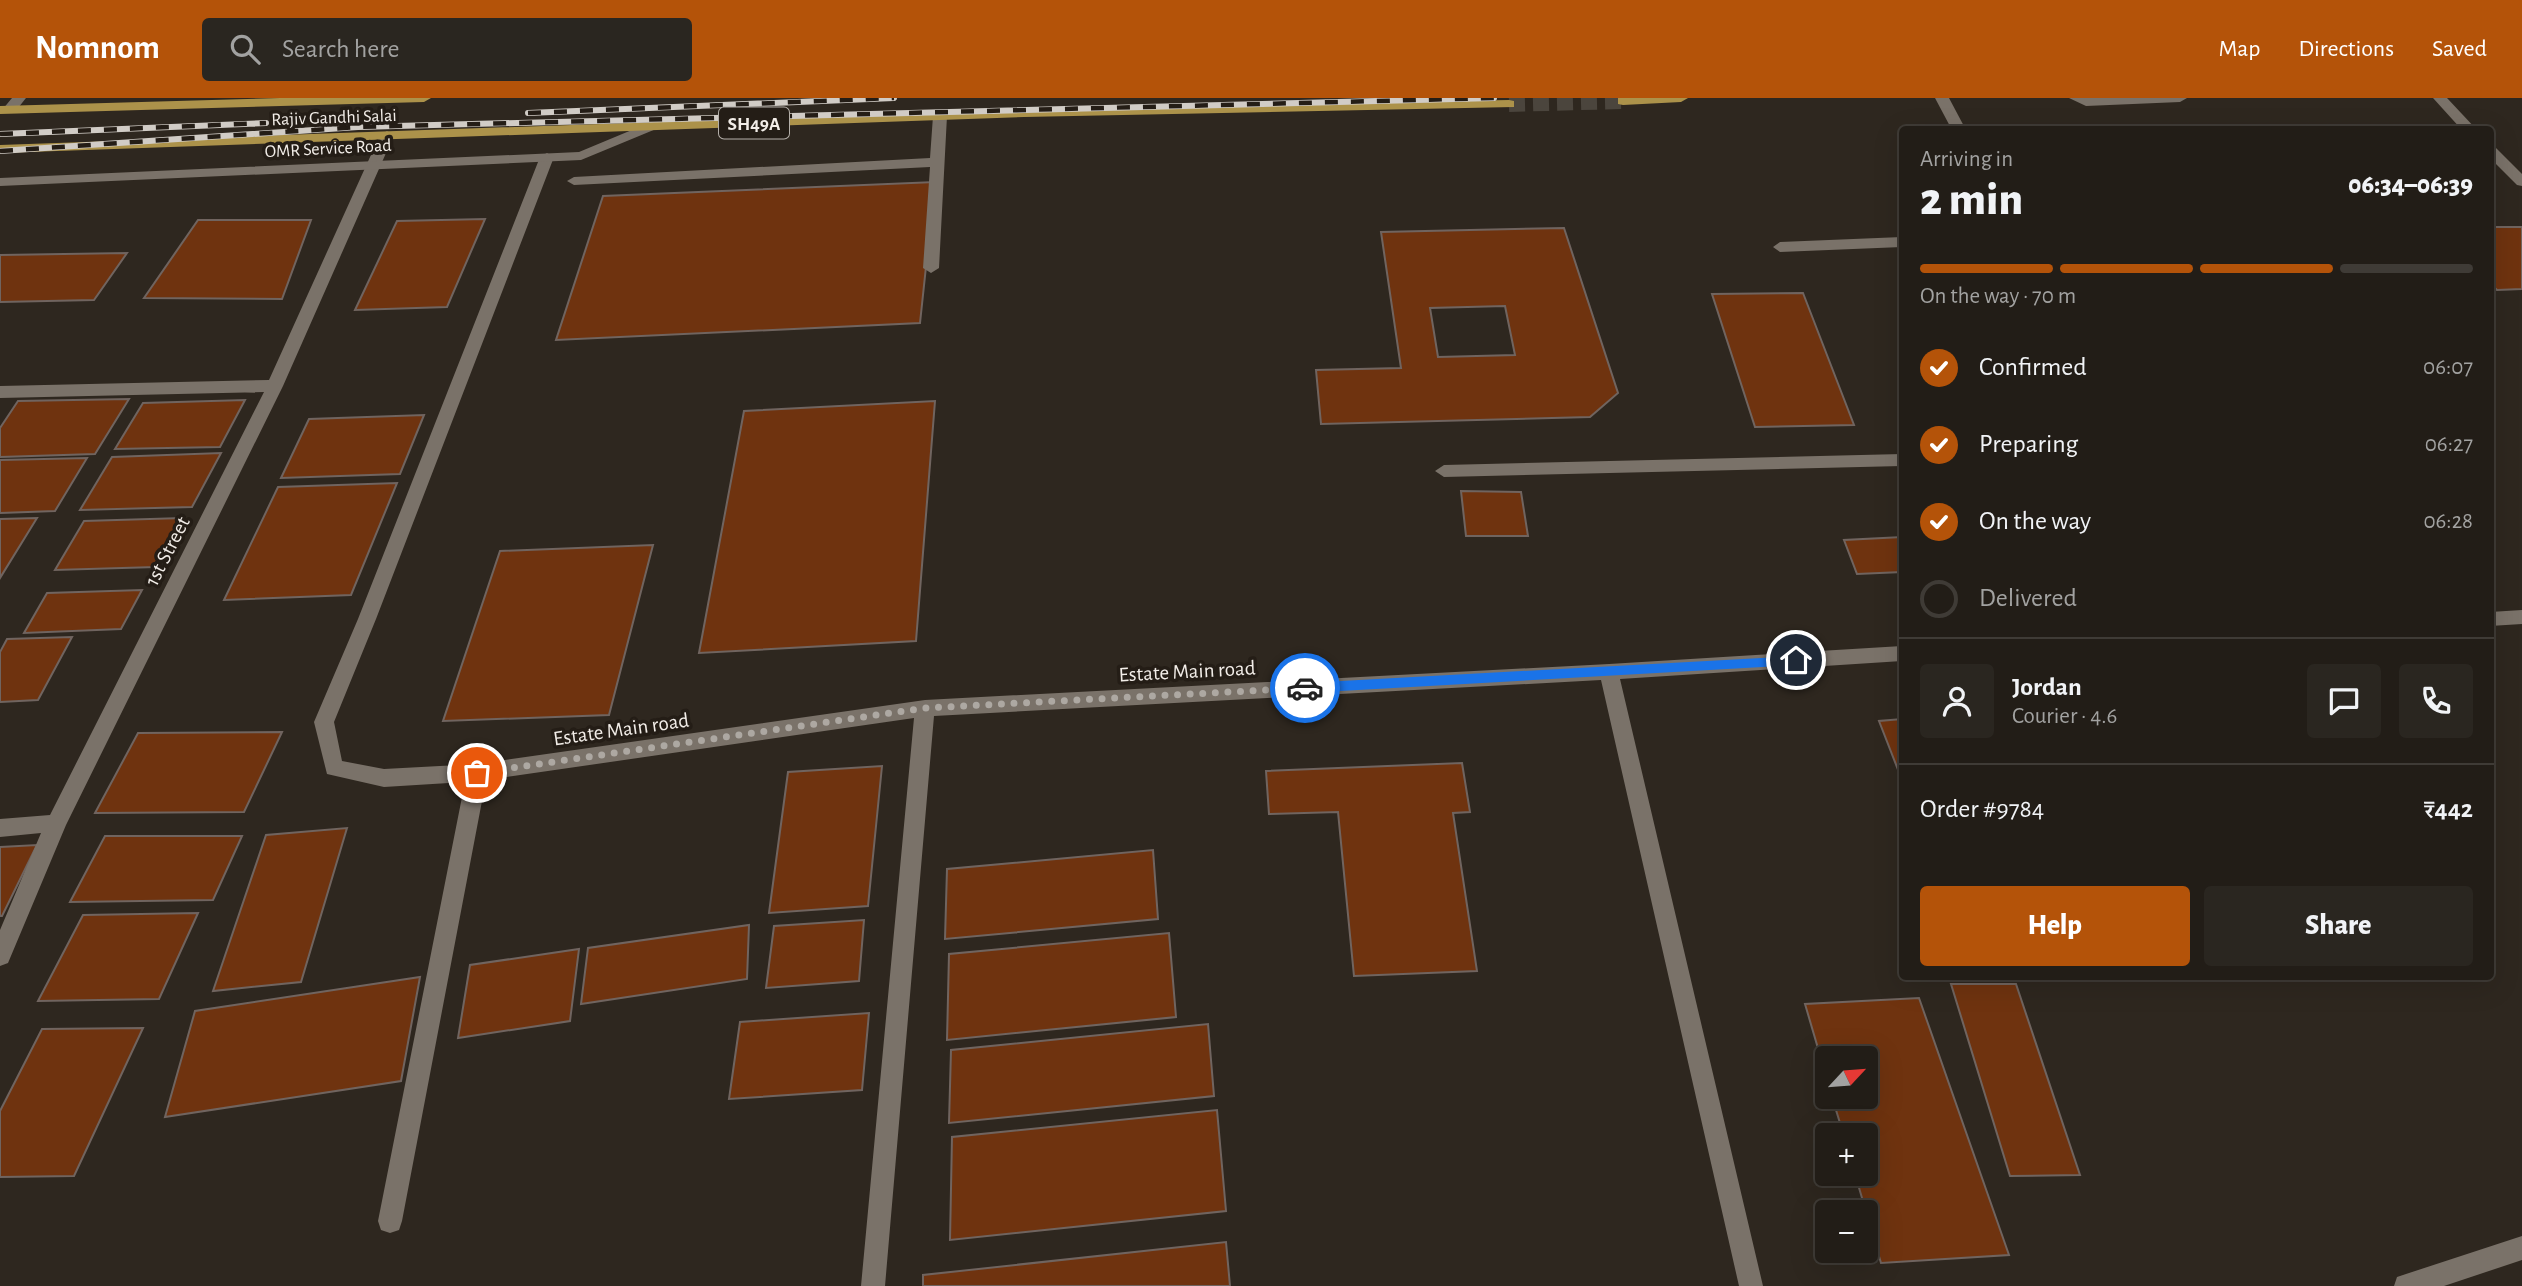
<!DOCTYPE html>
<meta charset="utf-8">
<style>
:root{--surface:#221d17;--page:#2a2620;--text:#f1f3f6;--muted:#a2a2a1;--line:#3f3b36;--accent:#b45309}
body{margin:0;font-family:"Alegreya Sans",sans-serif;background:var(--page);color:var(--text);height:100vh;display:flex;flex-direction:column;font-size:26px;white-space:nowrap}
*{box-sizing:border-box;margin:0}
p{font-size:23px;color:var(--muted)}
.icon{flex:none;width:38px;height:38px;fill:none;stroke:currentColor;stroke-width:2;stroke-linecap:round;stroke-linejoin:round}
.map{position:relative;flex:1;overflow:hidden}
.side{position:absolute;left:1899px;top:28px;width:595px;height:854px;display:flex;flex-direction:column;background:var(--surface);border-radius:7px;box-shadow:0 7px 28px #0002,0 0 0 2px var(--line)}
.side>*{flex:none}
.needle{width:46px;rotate:64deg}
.fabs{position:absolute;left:1815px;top:948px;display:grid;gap:14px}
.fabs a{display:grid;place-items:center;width:63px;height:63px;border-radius:7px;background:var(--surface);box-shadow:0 7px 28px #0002,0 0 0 2px var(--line);font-size:35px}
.pin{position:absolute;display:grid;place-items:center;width:60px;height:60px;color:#fff;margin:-30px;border:4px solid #fff;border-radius:50%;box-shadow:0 2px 7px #0007}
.courier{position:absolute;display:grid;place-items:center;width:70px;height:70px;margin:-35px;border:5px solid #1a73e8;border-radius:50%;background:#fff;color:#222;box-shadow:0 2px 9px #0007}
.head em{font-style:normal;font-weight:800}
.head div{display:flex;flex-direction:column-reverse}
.head{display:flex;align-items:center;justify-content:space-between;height:119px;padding:0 21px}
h1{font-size:46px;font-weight:800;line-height:52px}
.bar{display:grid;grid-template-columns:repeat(4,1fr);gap:10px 7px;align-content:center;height:84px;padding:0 21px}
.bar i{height:9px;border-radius:5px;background:var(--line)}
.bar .on{background:var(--accent)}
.bar p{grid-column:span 4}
.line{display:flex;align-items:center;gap:18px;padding:0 21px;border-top:2px solid var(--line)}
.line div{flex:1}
.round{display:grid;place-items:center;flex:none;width:74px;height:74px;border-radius:7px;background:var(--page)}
ol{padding:0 21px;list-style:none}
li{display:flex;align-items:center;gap:21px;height:77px}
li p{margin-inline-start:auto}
li .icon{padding:7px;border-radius:50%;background:var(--accent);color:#fff;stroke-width:4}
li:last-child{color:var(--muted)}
li i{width:38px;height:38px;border:4px solid var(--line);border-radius:50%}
.button{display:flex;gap:14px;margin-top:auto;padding:14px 21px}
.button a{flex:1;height:80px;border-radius:7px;background:var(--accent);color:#fff;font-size:28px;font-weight:800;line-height:80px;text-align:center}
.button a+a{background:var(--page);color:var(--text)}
header{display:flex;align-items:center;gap:42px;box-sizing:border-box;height:98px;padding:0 35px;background:var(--accent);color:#fff}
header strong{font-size:33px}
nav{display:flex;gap:38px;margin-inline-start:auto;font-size:24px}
.search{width:490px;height:63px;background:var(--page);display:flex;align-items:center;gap:18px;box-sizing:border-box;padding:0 24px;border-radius:7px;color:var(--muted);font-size:26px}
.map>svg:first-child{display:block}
</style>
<header>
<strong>Nomnom</strong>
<div class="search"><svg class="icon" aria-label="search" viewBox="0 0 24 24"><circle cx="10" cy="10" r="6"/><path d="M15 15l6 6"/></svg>Search here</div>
<nav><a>Map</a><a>Directions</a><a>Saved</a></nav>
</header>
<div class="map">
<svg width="2522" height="1188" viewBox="0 0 2522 1188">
<rect width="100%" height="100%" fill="#2e271f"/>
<!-- building -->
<path fill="#6f330f" stroke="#70645f" stroke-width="2" fill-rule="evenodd" d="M 935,84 L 920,225 L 556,242 L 603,98 Z
M 485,121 L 447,209 L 355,212 L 397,123 Z
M 198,122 L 311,122 L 282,201 L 144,200 Z
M 2490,129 L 2522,129 L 2522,191 L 2497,192 L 2490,185 Z
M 1564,130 L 1618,295 L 1590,319 L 1321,326 L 1316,272 L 1401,270 L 1381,134 ZM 1505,208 L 1515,257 L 1438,259 L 1430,210 Z
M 127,155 L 94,202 L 0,204 L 0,157 Z
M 1803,195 L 1854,327 L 1755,329 L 1712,196 Z
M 129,301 L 95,356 L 0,359 L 0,330 L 18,303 Z
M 245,302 L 220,349 L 115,351 L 143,305 Z
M 935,303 L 916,543 L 699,555 L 744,313 Z
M 424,317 L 400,376 L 281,380 L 309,321 Z
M 221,355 L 192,409 L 80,412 L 112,359 Z
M 87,360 L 55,413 L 0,415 L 0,362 Z
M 397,385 L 351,497 L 224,502 L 278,389 Z
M 1461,393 L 1521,394 L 1528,438 L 1466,438 Z
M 37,420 L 0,480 L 0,421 Z
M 182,420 L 156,469 L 55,472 L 84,423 Z
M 1902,439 L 1902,474 L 1857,476 L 1844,442 Z
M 653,447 L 609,617 L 443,623 L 500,453 Z
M 142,492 L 121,531 L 24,535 L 47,495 Z
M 72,539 L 38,602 L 0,604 L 0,554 L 7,541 Z
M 1902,621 L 1902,682 L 1879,623 Z
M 282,634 L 244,714 L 95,715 L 138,635 Z
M 1462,665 L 1470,714 L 1453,715 L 1477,873 L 1354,878 L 1338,714 L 1269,716 L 1266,673 Z
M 882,668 L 868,808 L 769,815 L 788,674 Z
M 347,730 L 301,884 L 213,893 L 266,737 Z
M 105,738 L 242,738 L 213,802 L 70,804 Z
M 37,747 L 2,818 L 0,818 L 0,749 Z
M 1153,752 L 1158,821 L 945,841 L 947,771 Z
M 198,815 L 159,901 L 38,903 L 83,817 Z
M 864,822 L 859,883 L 766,890 L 774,828 Z
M 749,827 L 747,881 L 581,906 L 588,850 Z
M 1169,835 L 1176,919 L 947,942 L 949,856 Z
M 579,851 L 570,923 L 458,940 L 470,867 Z
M 420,879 L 401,983 L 165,1019 L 195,913 Z
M 1951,886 L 2016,886 L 2080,1077 L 2010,1078 Z
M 1919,900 L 2009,1157 L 1881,1165 L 1855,1076 L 1866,1076 L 1866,1038 L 1844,1038 L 1832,999 L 1866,999 L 1866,961 L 1827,961 L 1827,981 L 1805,906 Z
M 869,915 L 862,992 L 729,1001 L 740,924 Z
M 1208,926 L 1214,998 L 949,1025 L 951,952 Z
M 143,930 L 74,1078 L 0,1079 L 0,1013 L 42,931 Z
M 1217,1012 L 1226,1113 L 950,1142 L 952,1039 Z
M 1226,1144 L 1230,1188 L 923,1188 L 923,1177 Z"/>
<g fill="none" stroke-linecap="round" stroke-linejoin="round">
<!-- primary-tunnel -->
<path stroke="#4b453d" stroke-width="16" stroke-dasharray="16 8" stroke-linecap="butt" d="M 1509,6 L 1623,3"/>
<!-- service -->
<path fill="#7a7269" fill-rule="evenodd" d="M 2433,0 L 2447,0 L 2477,32 L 2462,32 Z
M 940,14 L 947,18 L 939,170 L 931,175 L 923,170 L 930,69 L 574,87 L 567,83 L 574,79 L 930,60 L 933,18 Z
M 2490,48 L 2495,49 L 2522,76 L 2522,88 L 2517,87 L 2490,60 Z
M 1902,139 L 1902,149 L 1780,154 L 1773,149 L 1780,144 Z
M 1902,356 L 1902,368 L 1444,379 L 1435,373 L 1444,367 Z"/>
<!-- minor -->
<path fill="#7a7269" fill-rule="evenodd" d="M 1935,0 L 1949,0 L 1966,32 L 1952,32 Z
M 387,33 L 394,37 L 283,288 L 66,727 L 8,865 L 0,868 L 0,832 L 41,735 L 0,739 L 0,721 L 50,717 L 264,294 L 0,300 L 0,288 L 269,282 L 380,37 Z
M 547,55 L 554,59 L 376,521 L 334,624 L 342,663 L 384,671 L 477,666 L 925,602 L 1609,566 L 1902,548 L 1902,563 L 1620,581 L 1763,1188 L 1739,1188 L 1601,582 L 934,618 L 885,1188 L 861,1188 L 914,620 L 486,682 L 402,1123 L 399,1132 L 390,1135 L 381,1132 L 378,1123 L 465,684 L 384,689 L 327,676 L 314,624 L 358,521 L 540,59 Z
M 2522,512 L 2522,526 L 2490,528 L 2490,514 Z
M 2522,1138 L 2522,1162 L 2444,1188 L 2394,1188 L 2397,1179 L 2406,1176 Z"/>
<!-- tertiary -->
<path fill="#7a7269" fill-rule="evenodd" d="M 12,0 L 26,0 L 14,15 L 4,15 L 2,12 Z
M 2069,0 L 2187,0 L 2180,4 L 2086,8 Z
M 651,24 L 656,25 L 656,31 L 581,62 L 0,88 L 0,80 L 579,54 Z"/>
<!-- primary -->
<path fill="#ac924a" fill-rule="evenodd" d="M 280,0 L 431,0 L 424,4 L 0,16 L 0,8 Z
M 1618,0 L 1688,0 L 1681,4 L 1623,7 L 1618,6 Z
M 1509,2 L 1514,3 L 1514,9 L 1024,19 L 0,55 L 0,47 L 1024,11 Z"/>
<defs>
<path id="rail" d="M 528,15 L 894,0
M 0,36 L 266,25
M 0,53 L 358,29 L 1494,0"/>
</defs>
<!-- rail casing -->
<use href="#rail" stroke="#d1ccc6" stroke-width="6"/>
<!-- rail -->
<use href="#rail" stroke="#241d16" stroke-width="4.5" stroke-dasharray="13" stroke-linecap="butt"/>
</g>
<!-- route -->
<path fill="#1a73e8" d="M 1796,558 L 1801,562 L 1796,567 L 1305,595 L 1300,590 L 1305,585 Z"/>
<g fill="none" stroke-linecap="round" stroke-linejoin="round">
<!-- done -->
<path stroke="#ada8a2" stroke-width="7" stroke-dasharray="0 12.6" d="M 477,675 L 925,610 L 1305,590"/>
</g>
<g text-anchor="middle" stroke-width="7" stroke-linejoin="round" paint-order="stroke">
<!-- far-street labels -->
<g font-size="18" fill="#f2ede8" stroke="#241d16">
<text transform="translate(334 19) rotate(-2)" y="6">Rajiv Gandhi Salai</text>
<text transform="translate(328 50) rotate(-3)" y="6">OMR Service Road</text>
</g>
<!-- shield labels -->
<rect fill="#241d16" stroke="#b4afa9" stroke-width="2" x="719" y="9.5" width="70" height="31" rx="5"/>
<g font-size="19" font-weight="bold" fill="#f2ede8">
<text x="754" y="32">SH49A</text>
</g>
<!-- street labels -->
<g font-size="21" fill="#f2ede8" stroke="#241d16">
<text transform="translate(167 453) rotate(-63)" y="7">1st Street</text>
<text transform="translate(1187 573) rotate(-3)" y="7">Estate Main road</text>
<text transform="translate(621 631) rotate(-8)" y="7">Estate Main road</text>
</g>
</g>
</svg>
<div class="fabs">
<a><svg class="needle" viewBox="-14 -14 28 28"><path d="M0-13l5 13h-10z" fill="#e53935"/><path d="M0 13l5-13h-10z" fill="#a2a2a1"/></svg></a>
<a>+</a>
<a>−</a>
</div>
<div class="pin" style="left:477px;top:675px;background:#ea580c"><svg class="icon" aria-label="bag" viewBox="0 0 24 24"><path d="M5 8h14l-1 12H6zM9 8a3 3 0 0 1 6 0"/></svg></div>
<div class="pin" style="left:1796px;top:562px;background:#1f2937"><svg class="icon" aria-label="home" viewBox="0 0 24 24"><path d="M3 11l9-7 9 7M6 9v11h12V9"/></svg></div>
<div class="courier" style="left:1305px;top:590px"><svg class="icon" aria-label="car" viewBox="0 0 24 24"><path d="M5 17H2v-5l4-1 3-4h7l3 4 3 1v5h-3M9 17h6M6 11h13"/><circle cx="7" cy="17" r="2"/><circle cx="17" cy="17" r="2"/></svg></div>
<section class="side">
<div class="head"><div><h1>2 min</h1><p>Arriving in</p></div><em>06:34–06:39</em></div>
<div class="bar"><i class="on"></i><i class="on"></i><i class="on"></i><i></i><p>On the way · 70 m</p></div>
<ol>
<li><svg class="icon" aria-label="check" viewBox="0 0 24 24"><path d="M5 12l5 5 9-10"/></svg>Confirmed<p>06:07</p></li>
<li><svg class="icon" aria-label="check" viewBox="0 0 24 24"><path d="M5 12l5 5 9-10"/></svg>Preparing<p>06:27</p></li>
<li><svg class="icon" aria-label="check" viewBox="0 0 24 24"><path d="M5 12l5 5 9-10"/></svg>On the way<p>06:28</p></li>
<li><i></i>Delivered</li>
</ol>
<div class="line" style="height:126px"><a class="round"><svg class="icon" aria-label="person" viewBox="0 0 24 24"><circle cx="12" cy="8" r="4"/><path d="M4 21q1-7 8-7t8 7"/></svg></a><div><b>Jordan</b><p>Courier · 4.6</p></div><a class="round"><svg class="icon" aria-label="chat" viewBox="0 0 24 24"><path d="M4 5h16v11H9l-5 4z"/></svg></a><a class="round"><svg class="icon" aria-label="phone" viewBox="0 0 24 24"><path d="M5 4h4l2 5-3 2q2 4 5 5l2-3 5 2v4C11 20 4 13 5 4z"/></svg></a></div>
<div class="line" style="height:91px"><div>Order #9784</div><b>₹442</b></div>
<div class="button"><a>Help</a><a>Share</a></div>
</section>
</div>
